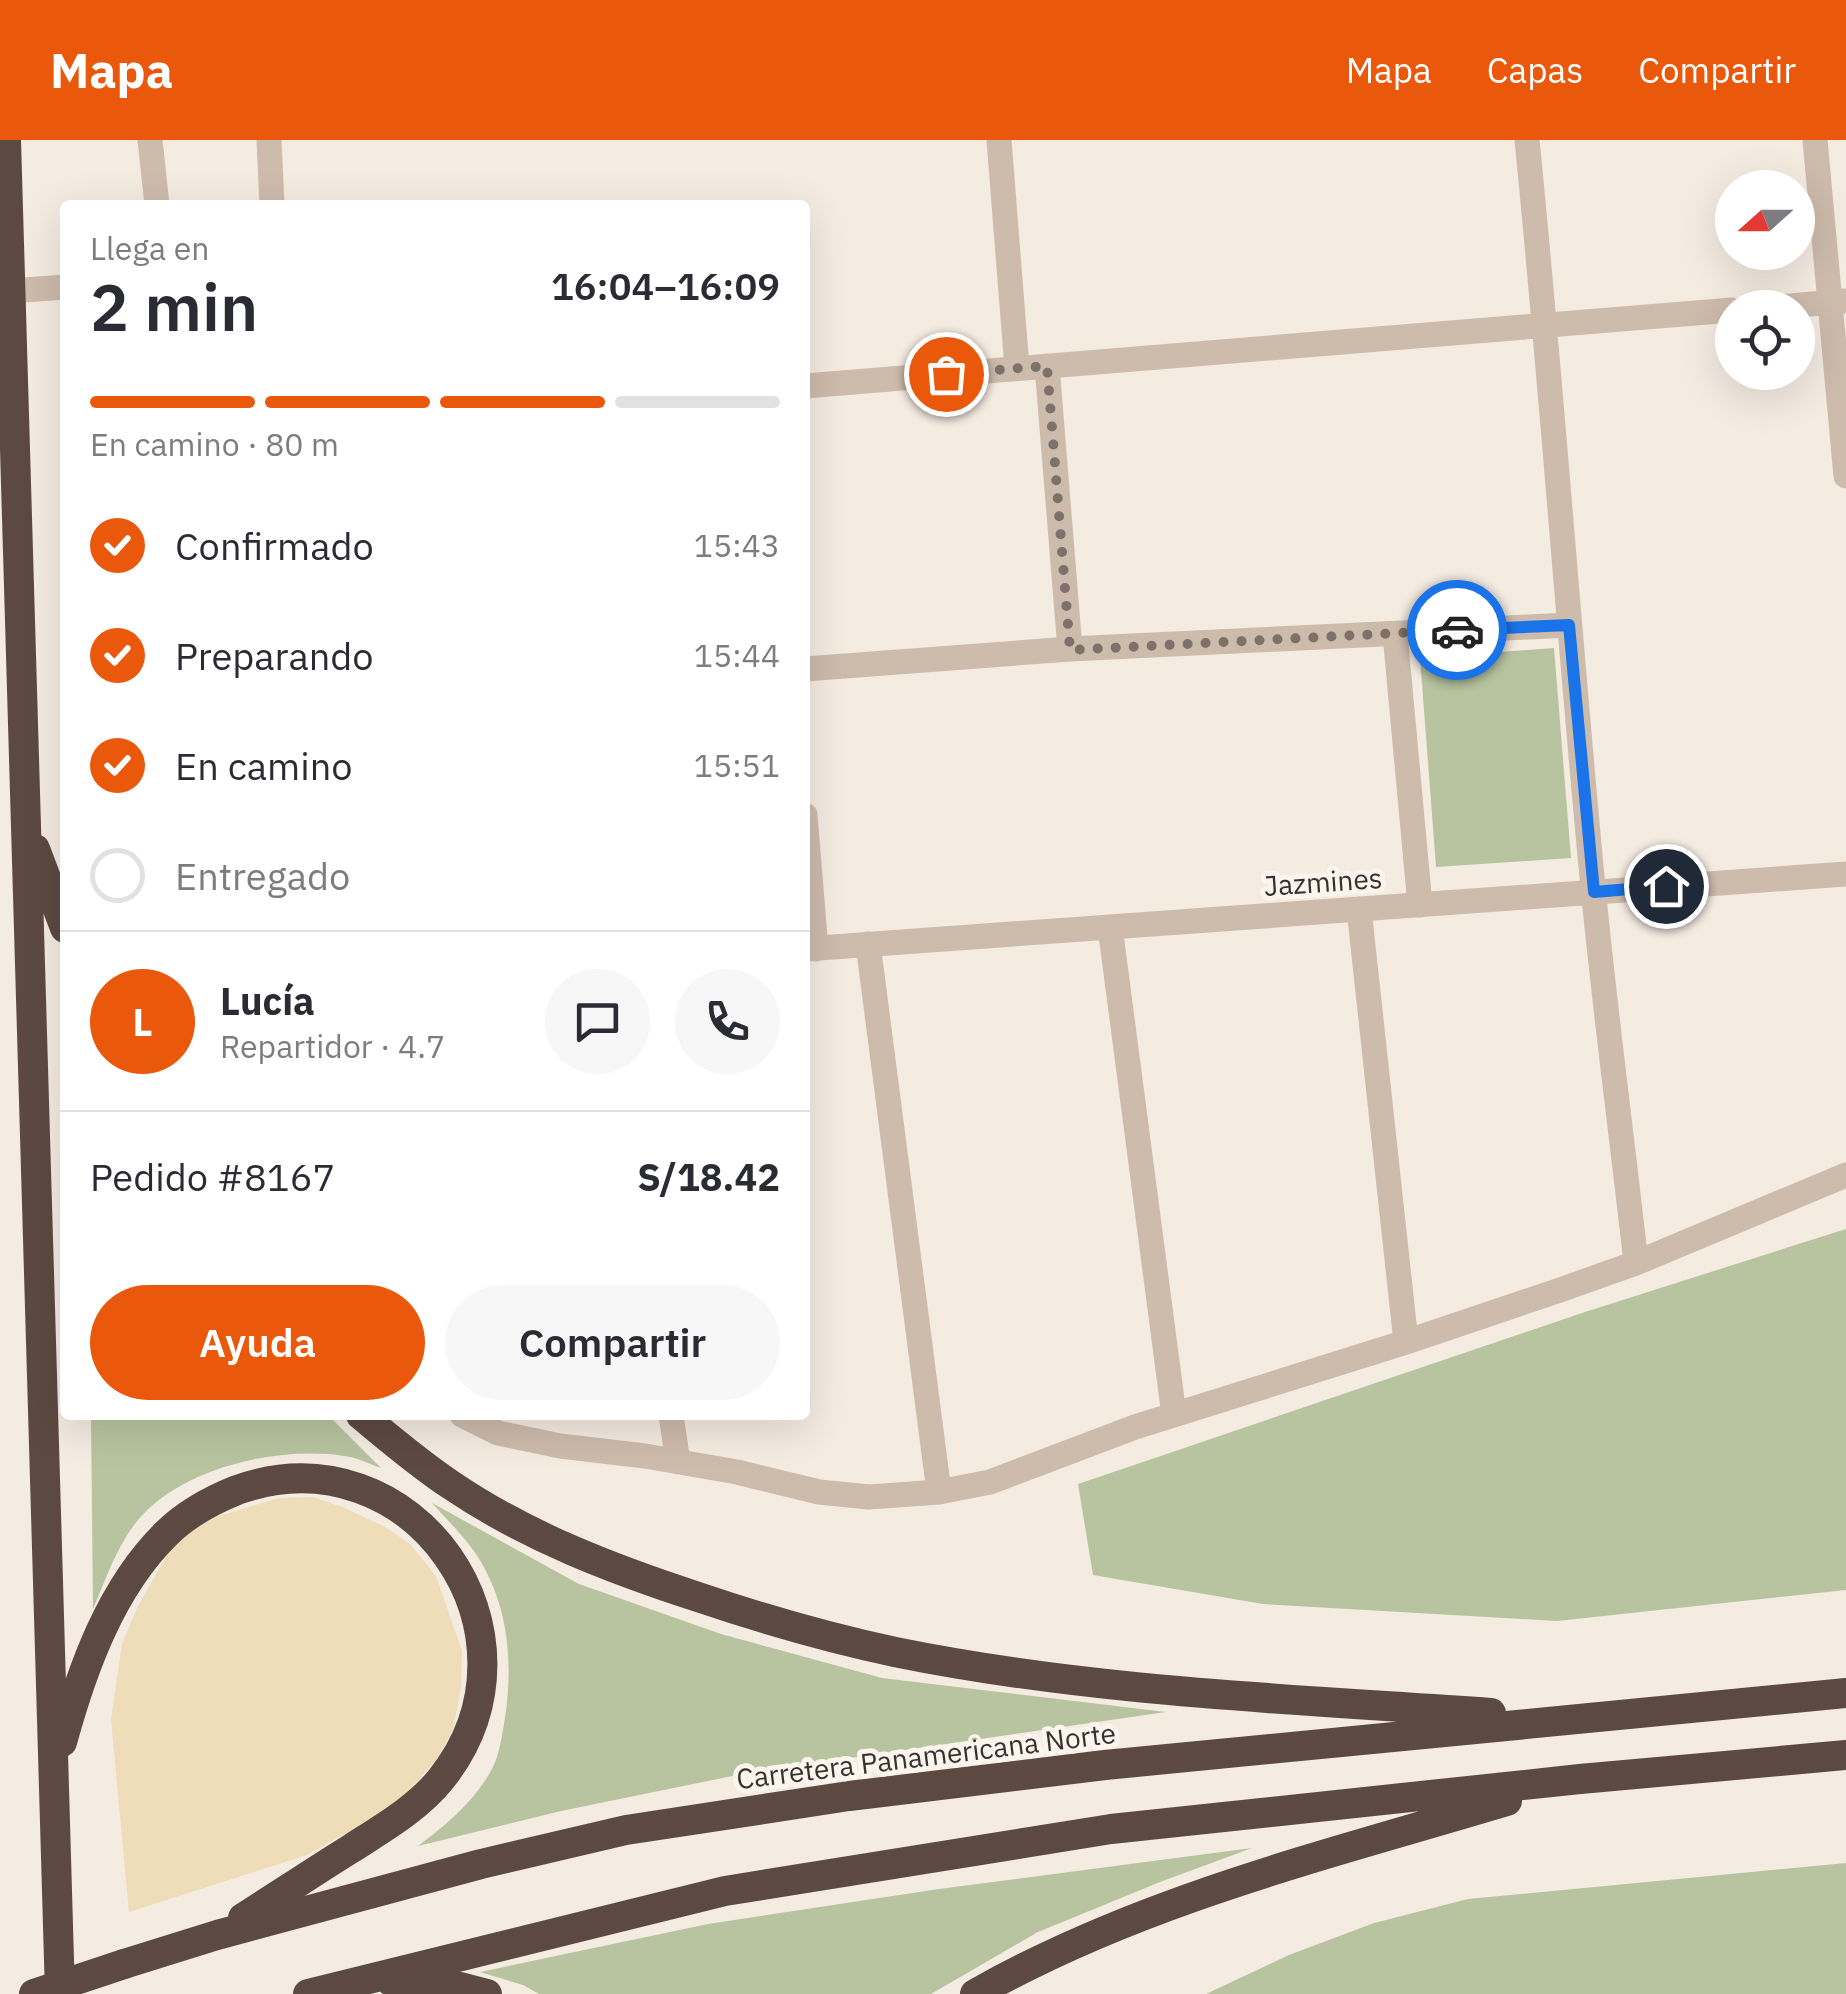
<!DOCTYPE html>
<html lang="es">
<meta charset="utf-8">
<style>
:root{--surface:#fff;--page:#f7f7f7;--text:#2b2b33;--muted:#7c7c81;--line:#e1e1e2;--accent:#ea580c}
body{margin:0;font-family:"IBM Plex Sans",sans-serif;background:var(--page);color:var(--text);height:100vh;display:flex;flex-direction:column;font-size:38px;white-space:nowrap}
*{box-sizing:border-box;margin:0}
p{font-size:32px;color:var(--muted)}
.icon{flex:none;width:55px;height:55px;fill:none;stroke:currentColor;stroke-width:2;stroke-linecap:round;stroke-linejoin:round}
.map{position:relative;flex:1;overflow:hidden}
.sheet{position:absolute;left:60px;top:60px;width:750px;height:1220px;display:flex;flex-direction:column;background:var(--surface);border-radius:10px;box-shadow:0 10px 40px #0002}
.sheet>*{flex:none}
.needle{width:65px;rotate:249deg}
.controls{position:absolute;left:1715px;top:30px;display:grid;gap:20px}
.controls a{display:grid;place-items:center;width:100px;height:100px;border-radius:50%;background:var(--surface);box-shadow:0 10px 40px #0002;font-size:50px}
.pin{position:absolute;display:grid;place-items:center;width:85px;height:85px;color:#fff;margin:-42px;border:5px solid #fff;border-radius:50%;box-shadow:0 2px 10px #0007}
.courier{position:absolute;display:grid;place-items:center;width:100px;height:100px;margin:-50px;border:8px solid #1a73e8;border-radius:50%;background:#fff;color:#222;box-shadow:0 2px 12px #0007}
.head em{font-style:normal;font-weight:600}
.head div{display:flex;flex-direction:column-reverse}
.head{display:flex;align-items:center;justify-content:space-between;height:170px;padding:0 30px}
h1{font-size:65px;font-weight:600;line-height:75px}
.bar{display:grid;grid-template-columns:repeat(4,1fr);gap:15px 10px;align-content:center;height:120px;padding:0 30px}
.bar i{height:12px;border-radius:8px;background:var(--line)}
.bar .active{background:var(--accent)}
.bar p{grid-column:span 4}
.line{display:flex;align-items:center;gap:25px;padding:0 30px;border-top:2px solid var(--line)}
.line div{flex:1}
.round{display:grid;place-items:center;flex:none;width:105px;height:105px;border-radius:52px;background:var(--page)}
ol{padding:0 30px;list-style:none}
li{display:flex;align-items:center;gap:30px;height:110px}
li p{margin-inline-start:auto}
li .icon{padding:10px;border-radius:50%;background:var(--accent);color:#fff;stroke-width:4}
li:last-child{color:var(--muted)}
li i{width:55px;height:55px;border:5px solid var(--line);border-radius:50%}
.primary-button{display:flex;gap:20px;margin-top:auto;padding:20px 30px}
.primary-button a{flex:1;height:115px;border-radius:60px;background:var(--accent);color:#fff;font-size:40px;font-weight:600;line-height:115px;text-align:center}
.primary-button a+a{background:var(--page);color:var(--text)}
header{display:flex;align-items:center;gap:60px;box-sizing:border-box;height:140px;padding:0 50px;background:var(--accent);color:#fff}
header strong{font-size:48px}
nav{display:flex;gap:55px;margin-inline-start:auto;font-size:35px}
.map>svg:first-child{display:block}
</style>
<header>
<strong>Mapa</strong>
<nav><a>Mapa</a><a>Capas</a><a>Compartir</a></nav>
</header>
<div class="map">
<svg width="1846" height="1854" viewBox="0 0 1846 1854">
<rect width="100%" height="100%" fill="#f4ebe1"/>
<!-- green -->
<path fill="#b8c4a0" d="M 1554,508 L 1571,718 L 1436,727 L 1420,518 Z
M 1846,1089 L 1846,1450 L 1557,1481 L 1263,1464 L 1093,1435 L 1078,1344 L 1585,1172 Z
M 91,1275 L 328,1275 L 381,1328 C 369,1324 357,1317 344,1316 C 279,1306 182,1327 138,1380 C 117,1405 106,1439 93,1469 Z
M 432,1363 L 579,1444 L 721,1494 L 882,1538 L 1166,1572 L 747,1633 L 561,1671 L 418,1706 C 447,1684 474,1662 492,1629 C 500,1614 502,1594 505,1578 C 513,1524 509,1470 481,1422 C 469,1401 448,1381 432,1363 Z
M 1252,1708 L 1160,1742 L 1038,1792 L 931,1854 L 539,1854 L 523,1845 L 480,1832 L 708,1784 L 939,1749 Z
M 1846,1723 L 1846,1854 L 1206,1854 L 1289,1815 L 1374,1783 L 1468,1759 Z"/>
<!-- sand -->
<path fill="#efdcb8" d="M 312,1357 L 345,1368 L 385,1387 L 410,1404 L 436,1436 L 462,1511 L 461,1548 L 453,1589 L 437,1619 L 397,1664 L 307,1715 L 129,1772 L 111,1580 L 122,1504 L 137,1468 L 172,1406 L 195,1388 L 219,1376 L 279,1358 Z"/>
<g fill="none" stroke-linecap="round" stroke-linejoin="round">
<!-- minor -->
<path stroke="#cdbbac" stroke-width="25" d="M 150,0 L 157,65
M 269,0 L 272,65
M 999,0 L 1017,228
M 1527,0 C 1552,249 1569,498 1593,747 C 1605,872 1622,997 1636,1123
M 1815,0 L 1846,336
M 10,151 L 65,147
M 1766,168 L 1846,161
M 1047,226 L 1070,509
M 805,246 L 1732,170
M 1395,494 L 1420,765
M 805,529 L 1070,509 L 1569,485
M 805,675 L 816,809
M 1359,769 L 1406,1202
M 1110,787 L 1174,1275
M 868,804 L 939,1352
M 805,809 L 1846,734
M 462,1275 L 498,1293 L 560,1306 L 645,1316 L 737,1332 L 819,1352 L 869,1357 L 939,1352 L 990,1342 L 1135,1287 L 1406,1202 L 1563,1149 L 1636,1123 L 1846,1035
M 671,1275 L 678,1322"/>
<!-- highway -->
<path stroke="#5c4a42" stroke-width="30" d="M 6,0 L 60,1854
M 35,709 L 65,788
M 361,1275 C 390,1299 419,1324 451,1345 C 526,1396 612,1429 698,1457 C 763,1479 829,1498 895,1512 C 1091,1552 1292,1559 1491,1573
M 62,1602 C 82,1529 111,1448 166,1394 C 185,1375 212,1360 237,1350 C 413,1287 556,1495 441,1639 C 418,1668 383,1688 352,1708 C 315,1731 279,1755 243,1778
M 124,1824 L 217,1795 L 481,1724 L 626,1690 L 849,1656 L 1105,1625 L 1846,1553
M 391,1841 L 460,1847 L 487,1854
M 308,1854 L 725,1751 L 1111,1689 L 1580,1639 L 1846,1615
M 975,1854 C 1140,1760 1327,1715 1507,1661"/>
<!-- highway-bridge -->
<path stroke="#5c4a42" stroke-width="30" d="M 34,1854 L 124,1824"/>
</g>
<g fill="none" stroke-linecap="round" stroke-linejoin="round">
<!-- done -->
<path stroke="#7c716b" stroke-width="10" stroke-dasharray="0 18" d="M 946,234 L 1047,226 L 1070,510 L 1457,490"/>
<!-- route -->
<path stroke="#1a73e8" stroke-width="12" d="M 1457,490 L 1569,485 L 1594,752 L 1666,746"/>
</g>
<g text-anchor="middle" stroke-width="10" stroke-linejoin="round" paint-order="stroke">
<!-- street labels -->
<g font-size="28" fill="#3b302b" stroke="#fbf5ee">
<text transform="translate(1323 742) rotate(-4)" y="10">Jazmines</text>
<text transform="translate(926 1616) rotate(-7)" y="10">Carretera Panamericana Norte</text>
</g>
</g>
</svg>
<div class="controls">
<a><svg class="needle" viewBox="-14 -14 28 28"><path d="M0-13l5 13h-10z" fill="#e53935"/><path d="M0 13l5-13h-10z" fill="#7c7c81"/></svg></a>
<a><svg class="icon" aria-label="locate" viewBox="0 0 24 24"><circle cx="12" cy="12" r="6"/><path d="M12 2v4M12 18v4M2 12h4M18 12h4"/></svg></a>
</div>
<div class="pin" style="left:946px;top:234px;background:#ea580c"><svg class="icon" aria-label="bag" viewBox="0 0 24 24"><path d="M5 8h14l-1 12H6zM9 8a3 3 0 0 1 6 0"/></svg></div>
<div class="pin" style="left:1666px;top:746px;background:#1f2937"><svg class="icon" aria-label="home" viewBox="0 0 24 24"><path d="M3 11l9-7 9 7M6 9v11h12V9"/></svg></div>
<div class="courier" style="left:1457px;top:490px"><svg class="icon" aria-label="car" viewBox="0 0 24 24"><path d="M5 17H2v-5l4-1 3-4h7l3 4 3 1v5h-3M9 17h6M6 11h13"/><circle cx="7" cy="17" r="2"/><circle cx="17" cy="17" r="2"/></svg></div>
<section class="sheet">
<div class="head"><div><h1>2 min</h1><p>Llega en</p></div><em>16:04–16:09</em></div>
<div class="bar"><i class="active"></i><i class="active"></i><i class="active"></i><i></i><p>En camino · 80 m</p></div>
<ol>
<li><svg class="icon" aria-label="check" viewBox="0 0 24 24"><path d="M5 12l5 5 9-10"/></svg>Confirmado<p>15:43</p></li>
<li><svg class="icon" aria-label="check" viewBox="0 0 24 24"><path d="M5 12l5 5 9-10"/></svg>Preparando<p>15:44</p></li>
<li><svg class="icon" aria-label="check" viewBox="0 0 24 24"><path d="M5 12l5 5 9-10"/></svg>En camino<p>15:51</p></li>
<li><i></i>Entregado</li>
</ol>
<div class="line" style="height:180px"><b class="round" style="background:var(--accent);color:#fff">L</b><div><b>Lucía</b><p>Repartidor · 4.7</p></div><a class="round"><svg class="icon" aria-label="chat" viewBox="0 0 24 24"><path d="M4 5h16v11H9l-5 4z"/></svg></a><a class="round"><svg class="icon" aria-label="phone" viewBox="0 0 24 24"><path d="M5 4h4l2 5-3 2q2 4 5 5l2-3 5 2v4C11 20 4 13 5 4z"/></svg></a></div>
<div class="line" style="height:130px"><div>Pedido #8167</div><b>S/18.42</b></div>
<div class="primary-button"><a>Ayuda</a><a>Compartir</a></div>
</section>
</div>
